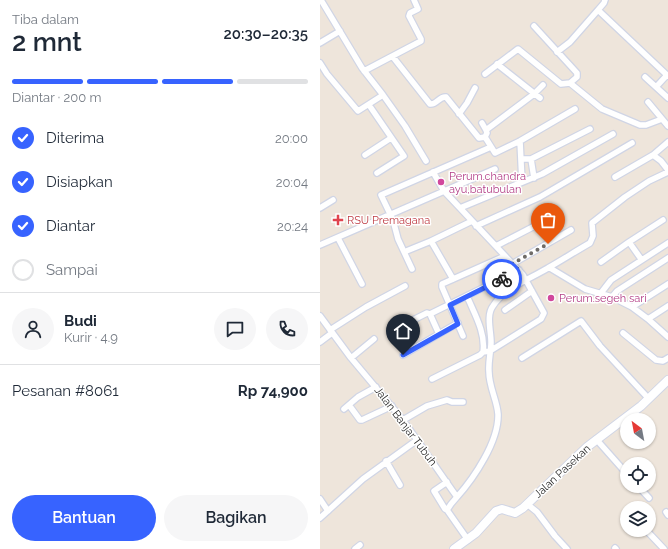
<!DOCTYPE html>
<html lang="id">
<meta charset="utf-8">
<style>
:root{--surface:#fff;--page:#f6f6f7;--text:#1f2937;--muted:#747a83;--line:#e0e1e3;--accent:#3763ff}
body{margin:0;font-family:Raleway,sans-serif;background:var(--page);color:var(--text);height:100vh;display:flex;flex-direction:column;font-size:15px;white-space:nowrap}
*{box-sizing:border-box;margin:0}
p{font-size:13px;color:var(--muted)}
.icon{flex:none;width:22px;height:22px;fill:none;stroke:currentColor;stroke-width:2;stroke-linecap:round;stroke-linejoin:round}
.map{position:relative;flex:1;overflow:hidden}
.panel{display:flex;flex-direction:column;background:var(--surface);width:320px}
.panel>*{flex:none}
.needle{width:26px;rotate:328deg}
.controls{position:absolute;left:300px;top:413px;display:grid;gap:8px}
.controls a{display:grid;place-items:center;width:36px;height:36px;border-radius:50%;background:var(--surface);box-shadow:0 1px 3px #0004;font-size:20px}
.pin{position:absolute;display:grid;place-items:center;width:34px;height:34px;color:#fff;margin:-41px -17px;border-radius:50% 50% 50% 0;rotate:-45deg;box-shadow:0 0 4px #0007}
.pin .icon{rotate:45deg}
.courier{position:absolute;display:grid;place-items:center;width:40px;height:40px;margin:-20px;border:3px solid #3763ff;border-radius:50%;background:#fff;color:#222;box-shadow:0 1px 5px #0007}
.overview em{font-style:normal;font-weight:600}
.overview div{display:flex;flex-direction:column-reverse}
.overview{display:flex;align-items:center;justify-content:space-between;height:68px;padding:0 12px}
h1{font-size:26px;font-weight:600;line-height:30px}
.bar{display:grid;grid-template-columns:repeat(4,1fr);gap:6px 4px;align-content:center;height:48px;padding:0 12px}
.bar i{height:5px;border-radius:3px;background:var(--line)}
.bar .active{background:var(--accent)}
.bar p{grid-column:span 4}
.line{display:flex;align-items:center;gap:10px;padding:0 12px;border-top:1px solid var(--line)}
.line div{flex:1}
.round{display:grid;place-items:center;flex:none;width:42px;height:42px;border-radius:21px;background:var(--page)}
ol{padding:0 12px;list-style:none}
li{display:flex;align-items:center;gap:12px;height:44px}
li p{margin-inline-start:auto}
li .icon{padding:4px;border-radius:50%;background:var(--accent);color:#fff;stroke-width:4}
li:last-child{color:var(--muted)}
li i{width:22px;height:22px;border:2px solid var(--line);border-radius:50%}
.button{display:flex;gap:8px;margin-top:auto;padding:8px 12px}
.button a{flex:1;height:46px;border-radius:24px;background:var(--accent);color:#fff;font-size:16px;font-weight:600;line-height:46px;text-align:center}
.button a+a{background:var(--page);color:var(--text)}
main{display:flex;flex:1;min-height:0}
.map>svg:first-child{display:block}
</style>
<main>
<section class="panel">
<div class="overview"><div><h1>2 mnt</h1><p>Tiba dalam</p></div><em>20:30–20:35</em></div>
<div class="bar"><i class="active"></i><i class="active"></i><i class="active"></i><i></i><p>Diantar · 200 m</p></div>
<ol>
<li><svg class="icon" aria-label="check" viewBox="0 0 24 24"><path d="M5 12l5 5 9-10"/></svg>Diterima<p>20:00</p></li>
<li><svg class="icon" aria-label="check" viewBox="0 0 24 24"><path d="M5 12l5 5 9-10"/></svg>Disiapkan<p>20:04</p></li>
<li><svg class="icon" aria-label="check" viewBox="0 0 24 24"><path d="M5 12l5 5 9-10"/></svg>Diantar<p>20:24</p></li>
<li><i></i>Sampai</li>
</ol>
<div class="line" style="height:72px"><a class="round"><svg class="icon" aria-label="person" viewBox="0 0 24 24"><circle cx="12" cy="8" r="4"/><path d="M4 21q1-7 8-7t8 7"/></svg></a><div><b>Budi</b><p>Kurir · 4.9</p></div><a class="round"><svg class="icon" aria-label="chat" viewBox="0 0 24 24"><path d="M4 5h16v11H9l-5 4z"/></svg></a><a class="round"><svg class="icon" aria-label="phone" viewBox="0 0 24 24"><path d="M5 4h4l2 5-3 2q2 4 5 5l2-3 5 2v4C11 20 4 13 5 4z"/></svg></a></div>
<div class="line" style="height:52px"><div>Pesanan #8061</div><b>Rp 74,900</b></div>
<div class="button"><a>Bantuan</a><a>Bagikan</a></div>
</section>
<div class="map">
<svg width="348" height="549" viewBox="0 0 348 549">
<rect width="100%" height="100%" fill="#eee5db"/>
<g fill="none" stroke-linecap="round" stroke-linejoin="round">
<defs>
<path id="street" d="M 1,0 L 42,68 L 63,95 L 85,126 L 106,161
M 278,10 L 284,3 L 285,0
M 0,43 L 20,31
M 237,52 L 250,42 L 278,10 L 348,76
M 73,57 L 110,104 C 117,105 119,96 126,97 L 159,138 L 165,137 L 175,153 L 200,141 L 255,109
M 0,63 L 7,74 L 38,111 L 63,95
M 177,64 L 220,98
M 44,71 L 101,41 L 101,39 L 89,16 L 90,13 L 98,9 L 94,0
M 165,74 L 198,49 L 241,84 L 250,83 L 257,77 L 257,73 L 214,26
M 325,77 L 348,98
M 250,83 L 282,109 L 320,125 L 326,125 L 342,119
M 336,87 L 347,75
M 328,102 L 348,126
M 49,105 L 84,156 L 57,173
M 139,114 L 147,103 L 155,88
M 162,123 L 166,130
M 165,137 L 167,133 L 166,130 L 214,94 L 223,85
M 200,141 L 202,182
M 348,142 L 333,155 L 341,161 L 348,170
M 45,155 L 71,138
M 201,159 L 211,159 L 270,129
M 211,159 L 214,178
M 295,177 L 333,155
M 0,208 L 13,200
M 140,208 L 222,174 L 293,134
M 156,226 L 220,197 L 312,143
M 18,238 L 42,284
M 111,241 L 133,279
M 309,242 L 343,220
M 0,245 L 175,169
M 176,246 L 232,217
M 84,252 L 111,241 L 152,221
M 281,262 L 309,242 L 321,259
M 192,264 L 251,230
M 230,268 L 265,289 L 292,297 L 312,307 L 328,319 L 348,337
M 92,269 L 78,239 L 73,220 L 61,195 L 171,147
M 281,293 L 291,280 L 348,243
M 147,296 C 154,313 166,333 163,352
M 292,297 L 297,291 L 348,258
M 312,307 L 348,284
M 185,310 L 212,291
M 0,316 L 31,358 L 83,420 L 132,490 L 137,497 L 131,504 L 127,510 L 148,540
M 328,319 L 348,306
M 91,321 L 107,313 L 110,314
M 10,330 L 46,307 L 85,286
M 303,333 L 336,360 L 343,361 L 348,358
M 119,334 L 138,323
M 143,336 L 122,287 L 122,284 L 185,256
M 0,342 L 12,333
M 83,355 L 119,334 L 110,314 L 199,270
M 31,358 L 54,339
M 202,358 L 261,321 L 280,346 L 329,399
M 112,379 L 160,355 L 163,352 L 170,351 L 221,319 L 224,313 L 203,275 L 124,191 L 113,172
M 29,405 L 40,420 L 42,420 L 72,406
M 24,409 L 38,397 L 56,387
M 83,420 L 107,406 L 127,400 L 132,402 L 143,402
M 276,439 L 307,474
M 66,461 L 80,485
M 127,482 L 114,491 L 125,509 L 127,510
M 318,486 L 329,498
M 137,497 C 154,478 179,441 178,414 C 177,400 169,387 169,372 C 168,362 171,352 171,342 C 171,331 166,315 173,306 C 184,288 210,279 228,268 C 242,260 256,251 270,243 L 273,236 L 272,223 L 305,197 L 329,181 L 348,172
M 0,499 L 8,511
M 207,504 L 217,512 L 235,536 L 247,549
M 346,512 L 348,515
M 0,518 L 43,479 L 97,440
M 327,531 L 344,549
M 295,548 L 296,549
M 35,549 L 40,545"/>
<path id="secondary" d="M 134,549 L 156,533 L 176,511 L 182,509 L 195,513 L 203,508 L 267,447 L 321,406 L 348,380"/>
</defs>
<!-- street casing -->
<use href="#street" stroke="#d0d5e5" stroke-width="8"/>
<!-- secondary casing -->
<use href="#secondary" stroke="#d0d5e5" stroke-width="10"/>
<!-- street -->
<use href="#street" stroke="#fff" stroke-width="5.5"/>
<!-- secondary -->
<use href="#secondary" stroke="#fff" stroke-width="8"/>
</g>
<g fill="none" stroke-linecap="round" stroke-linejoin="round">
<!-- done -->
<path stroke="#6f6c69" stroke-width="4" stroke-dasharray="0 7.2" d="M 182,279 L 199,270 L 192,264 L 228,244"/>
<!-- route -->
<path stroke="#3763ff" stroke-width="5" d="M 83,355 L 138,324 L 130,305 L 182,279"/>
</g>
<!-- markers -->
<g fill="#d1479c" stroke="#fff" stroke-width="1.5">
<circle cx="121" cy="182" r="4"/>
<circle cx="231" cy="298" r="4"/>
</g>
<path fill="#e0444e" stroke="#fff" stroke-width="1.5" d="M16 214h4v4h4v4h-4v4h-4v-4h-4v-4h4z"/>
<g text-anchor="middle" stroke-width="3" stroke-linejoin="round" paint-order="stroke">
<!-- hotel labels -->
<g font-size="11" fill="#b23c85" stroke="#fff" text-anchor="start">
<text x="129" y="180">Perum.chandra<tspan x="129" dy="13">ayu,batubulan</tspan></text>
<text x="239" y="302">Perum.segeh sari</text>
</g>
<!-- health labels -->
<g font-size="11" fill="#be3a42" stroke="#fff" text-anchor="start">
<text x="27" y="224">RSU Premagana</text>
</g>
<!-- street labels -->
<g font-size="11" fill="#2b2b2b" stroke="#fff">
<text transform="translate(86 426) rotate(53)" y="4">Jalan Banjar Tubuh</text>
<text transform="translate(242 471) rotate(-43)" y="4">Jalan Pasekan</text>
</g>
</g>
</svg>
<div class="controls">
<a><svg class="needle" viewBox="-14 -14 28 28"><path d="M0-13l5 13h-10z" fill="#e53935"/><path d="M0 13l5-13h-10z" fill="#747a83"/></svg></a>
<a><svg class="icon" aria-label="locate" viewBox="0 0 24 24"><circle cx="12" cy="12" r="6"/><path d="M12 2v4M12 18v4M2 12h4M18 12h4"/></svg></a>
<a><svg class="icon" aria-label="layers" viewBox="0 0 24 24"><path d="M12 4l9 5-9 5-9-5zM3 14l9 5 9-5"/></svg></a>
</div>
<div class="pin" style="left:228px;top:244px;background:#ea580c"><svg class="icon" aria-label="bag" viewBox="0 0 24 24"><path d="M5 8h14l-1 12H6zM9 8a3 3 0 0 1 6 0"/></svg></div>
<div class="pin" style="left:83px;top:355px;background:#1f2937"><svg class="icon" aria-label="home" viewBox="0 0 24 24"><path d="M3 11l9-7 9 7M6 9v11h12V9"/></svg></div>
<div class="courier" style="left:182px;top:279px"><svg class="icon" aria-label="bike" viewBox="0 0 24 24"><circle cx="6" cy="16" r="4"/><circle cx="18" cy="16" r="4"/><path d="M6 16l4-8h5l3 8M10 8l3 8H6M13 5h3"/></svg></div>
</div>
</main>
